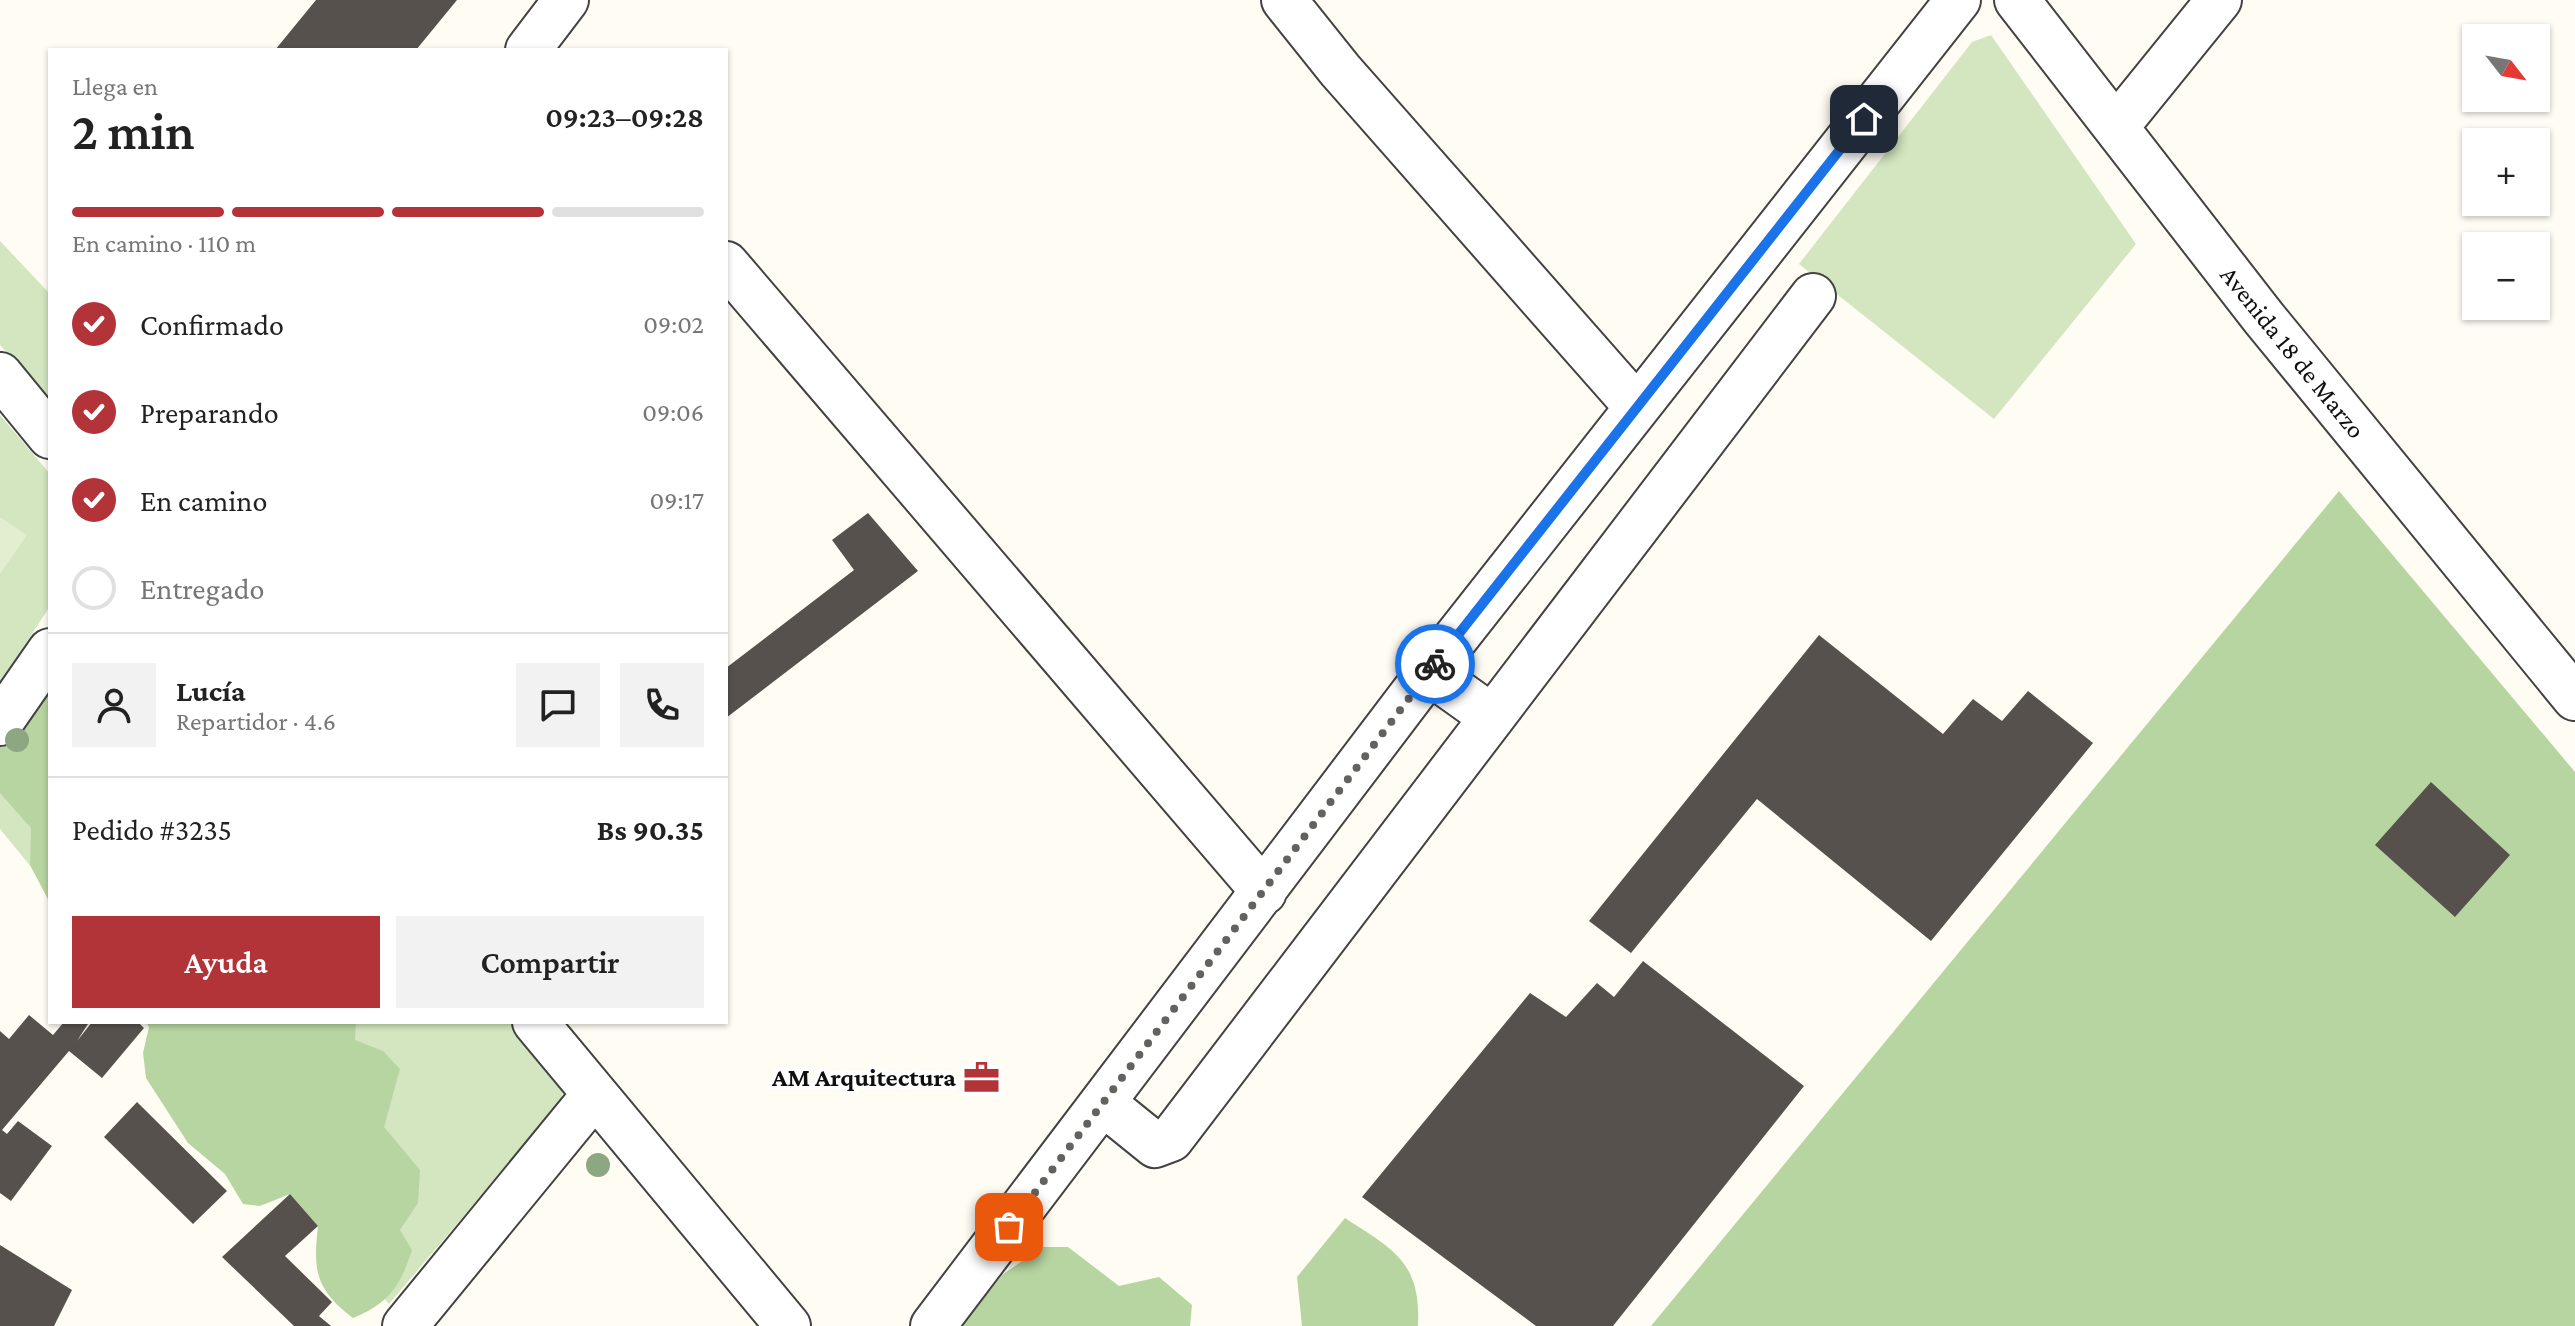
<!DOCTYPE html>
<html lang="es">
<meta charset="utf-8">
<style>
:root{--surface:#fff;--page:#f2f2f2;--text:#222;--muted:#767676;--line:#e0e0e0;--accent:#b33438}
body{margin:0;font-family:"Crimson Pro",serif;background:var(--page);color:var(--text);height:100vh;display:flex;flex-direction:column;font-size:30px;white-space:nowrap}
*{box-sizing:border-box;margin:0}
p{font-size:26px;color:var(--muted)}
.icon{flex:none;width:44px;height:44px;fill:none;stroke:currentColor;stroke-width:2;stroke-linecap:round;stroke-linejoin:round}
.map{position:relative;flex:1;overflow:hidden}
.panel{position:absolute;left:48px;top:48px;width:680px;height:976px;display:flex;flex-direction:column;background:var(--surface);border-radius:0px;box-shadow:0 2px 6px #0004}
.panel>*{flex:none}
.needle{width:52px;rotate:121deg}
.buttons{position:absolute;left:2462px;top:24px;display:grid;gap:16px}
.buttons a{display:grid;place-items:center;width:88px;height:88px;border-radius:0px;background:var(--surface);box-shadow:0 2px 6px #0004;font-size:40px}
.pin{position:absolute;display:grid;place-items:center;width:68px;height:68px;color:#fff;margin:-34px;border-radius:16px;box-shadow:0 4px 12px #0006}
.courier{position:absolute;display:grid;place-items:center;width:80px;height:80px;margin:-40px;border:6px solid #1a73e8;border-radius:50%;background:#fff;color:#222;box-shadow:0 2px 10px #0007}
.overview em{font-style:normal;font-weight:600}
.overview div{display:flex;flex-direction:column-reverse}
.overview{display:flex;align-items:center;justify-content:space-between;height:136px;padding:0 24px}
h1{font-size:52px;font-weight:600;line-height:60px}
.bar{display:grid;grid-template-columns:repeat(4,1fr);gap:12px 8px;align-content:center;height:96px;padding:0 24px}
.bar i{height:10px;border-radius:6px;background:var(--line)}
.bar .on{background:var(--accent)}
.bar p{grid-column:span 4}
.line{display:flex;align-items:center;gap:20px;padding:0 24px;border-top:2px solid var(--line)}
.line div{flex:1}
.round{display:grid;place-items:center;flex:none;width:84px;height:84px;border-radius:0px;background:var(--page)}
ol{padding:0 24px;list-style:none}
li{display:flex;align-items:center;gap:24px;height:88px}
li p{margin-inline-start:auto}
li .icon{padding:8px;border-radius:50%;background:var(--accent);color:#fff;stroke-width:4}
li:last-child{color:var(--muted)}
li i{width:44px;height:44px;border:4px solid var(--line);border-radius:50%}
.action{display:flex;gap:16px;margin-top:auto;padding:16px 24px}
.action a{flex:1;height:92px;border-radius:0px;background:var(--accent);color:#fff;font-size:32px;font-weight:600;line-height:92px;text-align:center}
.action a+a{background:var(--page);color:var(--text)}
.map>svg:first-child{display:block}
</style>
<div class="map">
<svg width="2575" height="1326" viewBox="0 0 2575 1326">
<rect width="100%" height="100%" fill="#fefcf3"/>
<!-- green -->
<path fill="#d3e6bf" d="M 1991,35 L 2136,244 L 1994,419 L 1799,264 L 1972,42 Z
M 0,241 L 50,294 L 50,403 L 0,345 Z
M 0,415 L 50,474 L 50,606 L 0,683 Z
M 50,705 L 50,890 L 0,829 L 0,775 Z
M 158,1022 L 527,1022 L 565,1064 L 562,1100 L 389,1304 Z"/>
<!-- forest -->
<path fill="#b7d5a0" d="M 2339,491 L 2575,772 L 2575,1326 L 1651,1326 Z
M 50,670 L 50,903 L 30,865 L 31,828 L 0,793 L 0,742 Z
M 146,1022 L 356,1022 L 355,1040 L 383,1051 L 400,1069 L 384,1127 L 420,1170 L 418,1203 L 400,1230 L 412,1250 C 400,1287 389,1303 353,1318 C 315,1289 313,1270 318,1226 L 290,1194 L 260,1206 L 243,1204 L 225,1174 L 188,1143 L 146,1078 L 143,1053 L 149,1027 Z
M 1345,1218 C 1394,1250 1421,1262 1418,1326 L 1302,1326 L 1297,1277 Z
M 1043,1247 L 1068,1247 L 1119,1286 L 1159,1277 L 1192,1305 L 1190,1326 L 961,1326 L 1003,1274 Z"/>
<!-- pitch -->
<path fill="#e3eed0" d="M 0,517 L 27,535 L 0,574 Z"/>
<!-- building -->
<path fill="#57514d" d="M 316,0 L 457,0 L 416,50 L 275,50 Z
M 868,513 L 918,571 L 726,718 L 726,668 L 854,570 L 832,540 Z
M 1819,635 L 1943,734 L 1973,699 L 2002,721 L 2028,691 L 2093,743 L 1931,941 L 1757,799 L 1631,953 L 1589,921 Z
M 2431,782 L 2510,855 L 2455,917 L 2375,845 Z
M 1643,961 L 1804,1086 L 1613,1326 L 1536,1326 L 1362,1197 L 1530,993 L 1566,1017 L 1597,983 L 1614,997 Z
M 29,1015 L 53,1035 L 64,1022 L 86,1022 L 88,1024 L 77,1041 L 92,1022 L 138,1022 L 144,1028 L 102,1078 L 69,1051 L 2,1130 L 7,1134 L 18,1121 L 52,1146 L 11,1201 L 0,1193 L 0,1031 L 9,1039 Z
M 137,1102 L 227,1191 L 193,1224 L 104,1137 Z
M 290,1194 L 318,1226 L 285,1256 L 332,1302 L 319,1316 L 331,1326 L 294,1326 L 222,1257 Z
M 0,1245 L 72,1290 L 54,1326 L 0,1326 Z"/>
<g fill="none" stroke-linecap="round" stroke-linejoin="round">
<defs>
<path id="minor" d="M 1284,0 L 1340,70 L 1636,406
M 2017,0 L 2263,317 L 2575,698
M 528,50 L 566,0
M 2116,127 L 2219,0
M 726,264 L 1264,892
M 0,375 L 50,436
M 1429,672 L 1492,717
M 0,723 L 50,651
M 535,1022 L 788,1326
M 1103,1103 L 1155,1145 L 1171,1139 L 1813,296
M 405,1326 L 595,1094
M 933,1326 L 1429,672 L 1958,0"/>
</defs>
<!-- minor casing -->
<use href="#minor" stroke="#424242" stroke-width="48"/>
<!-- minor -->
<use href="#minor" stroke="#fff" stroke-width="44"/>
</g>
<!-- trees -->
<g fill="#8da782">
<circle cx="17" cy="740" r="12"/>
<circle cx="598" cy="1165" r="12"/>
</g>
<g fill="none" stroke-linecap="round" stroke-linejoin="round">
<!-- done -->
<path stroke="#63625f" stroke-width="8" stroke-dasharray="0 14.4" d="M 1009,1227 L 1435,664"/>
<!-- route -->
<path stroke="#1a73e8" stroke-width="10" d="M 1435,664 L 1864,119"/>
</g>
<!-- icons -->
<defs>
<symbol id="office-bare" viewBox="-9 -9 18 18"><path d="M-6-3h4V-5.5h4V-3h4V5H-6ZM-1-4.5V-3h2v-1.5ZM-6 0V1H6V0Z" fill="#b33438" stroke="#fff" stroke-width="2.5" paint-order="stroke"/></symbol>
</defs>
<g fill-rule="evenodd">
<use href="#office-bare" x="956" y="1052" width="51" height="51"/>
</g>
<g text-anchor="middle" stroke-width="8" stroke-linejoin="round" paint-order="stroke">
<!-- street labels -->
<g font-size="26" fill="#0f0f0f" stroke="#fff">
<text transform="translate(2293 352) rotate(51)" y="9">Avenida 18 de Marzo</text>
</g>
<!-- poi labels -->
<g font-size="26" font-weight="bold" fill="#0f0f0f" stroke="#fff" text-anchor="end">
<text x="956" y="1086">AM Arquitectura</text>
</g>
</g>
</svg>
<div class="buttons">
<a><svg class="needle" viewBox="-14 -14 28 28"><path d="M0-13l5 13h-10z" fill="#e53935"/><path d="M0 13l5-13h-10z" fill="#767676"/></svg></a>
<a>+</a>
<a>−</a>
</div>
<div class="pin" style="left:1009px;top:1227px;background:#ea580c"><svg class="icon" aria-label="bag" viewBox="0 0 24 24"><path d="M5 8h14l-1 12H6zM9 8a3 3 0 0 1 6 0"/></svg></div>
<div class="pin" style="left:1864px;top:119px;background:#1f2937"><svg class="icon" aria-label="home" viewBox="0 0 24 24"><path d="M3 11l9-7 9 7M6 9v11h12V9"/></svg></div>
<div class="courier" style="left:1435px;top:664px"><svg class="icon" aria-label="bike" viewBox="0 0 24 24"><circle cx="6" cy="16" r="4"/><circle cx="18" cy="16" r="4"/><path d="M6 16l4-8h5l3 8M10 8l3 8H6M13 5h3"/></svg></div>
<section class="panel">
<div class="overview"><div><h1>2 min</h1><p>Llega en</p></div><em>09:23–09:28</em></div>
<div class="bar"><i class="on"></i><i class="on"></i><i class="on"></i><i></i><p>En camino · 110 m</p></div>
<ol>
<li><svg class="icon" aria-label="check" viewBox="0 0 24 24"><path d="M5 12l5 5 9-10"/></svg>Confirmado<p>09:02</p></li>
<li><svg class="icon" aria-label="check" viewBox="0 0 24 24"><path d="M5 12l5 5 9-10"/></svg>Preparando<p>09:06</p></li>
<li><svg class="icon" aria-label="check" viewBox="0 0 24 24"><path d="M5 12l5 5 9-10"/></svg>En camino<p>09:17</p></li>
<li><i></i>Entregado</li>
</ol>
<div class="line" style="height:144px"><a class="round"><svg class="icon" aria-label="person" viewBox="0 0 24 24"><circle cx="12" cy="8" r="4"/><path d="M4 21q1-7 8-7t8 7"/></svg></a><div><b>Lucía</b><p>Repartidor · 4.6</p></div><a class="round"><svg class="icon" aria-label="chat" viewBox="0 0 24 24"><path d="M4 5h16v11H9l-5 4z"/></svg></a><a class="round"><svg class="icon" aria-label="phone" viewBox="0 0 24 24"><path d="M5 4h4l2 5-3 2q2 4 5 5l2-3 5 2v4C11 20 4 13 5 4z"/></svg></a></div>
<div class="line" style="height:104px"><div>Pedido #3235</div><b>Bs 90.35</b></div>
<div class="action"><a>Ayuda</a><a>Compartir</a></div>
</section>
</div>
